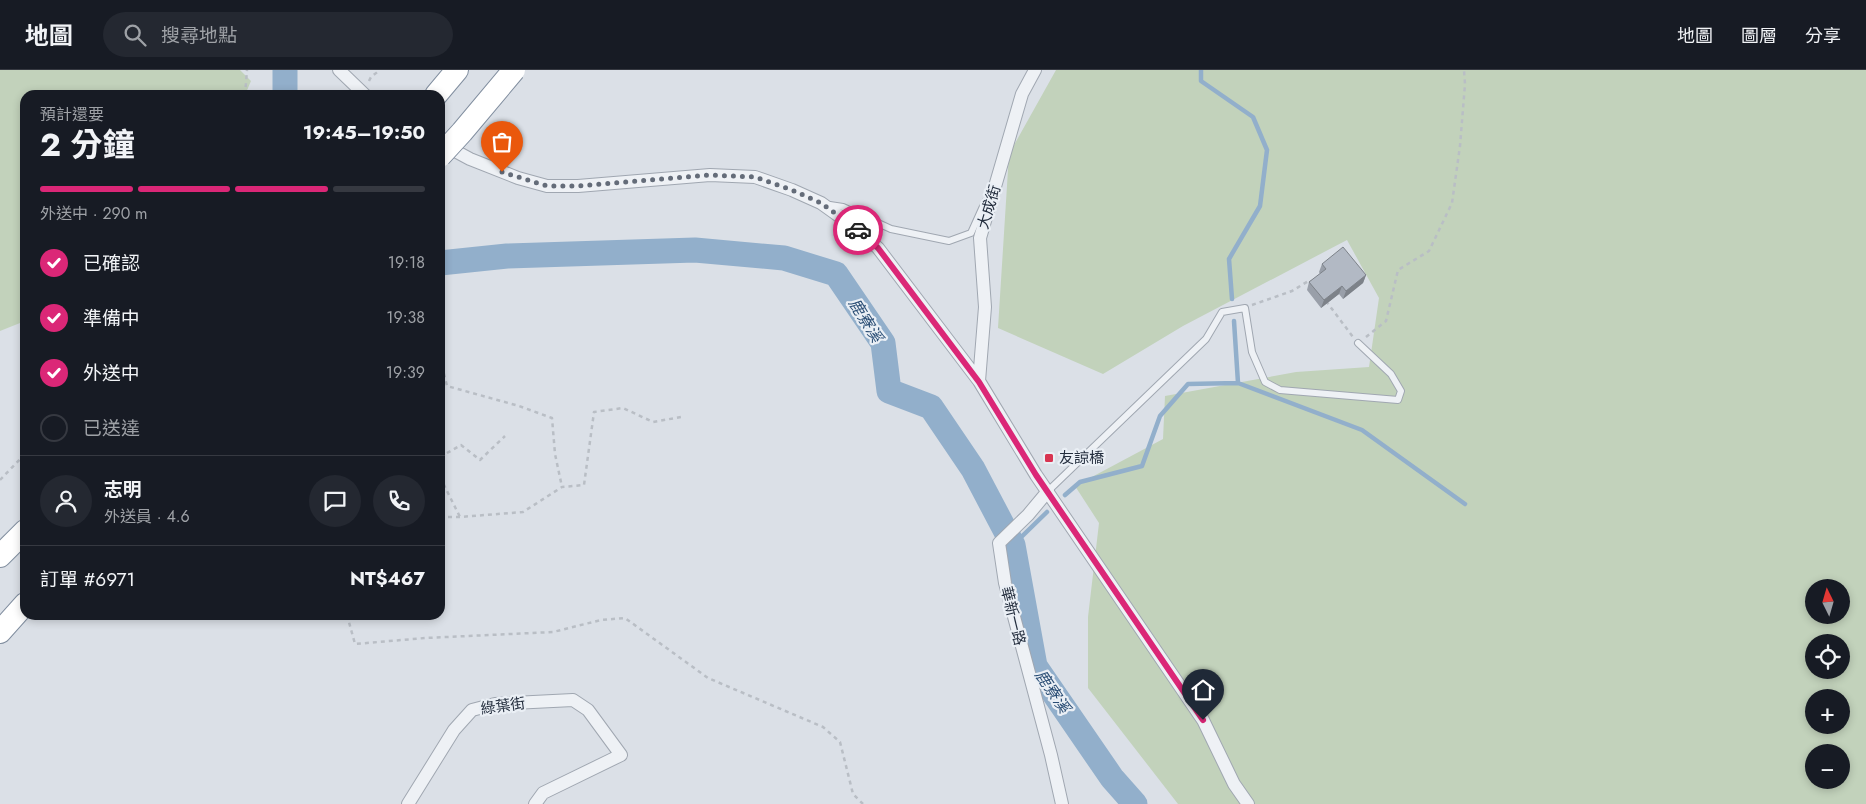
<!DOCTYPE html>
<html lang="zh-TW">
<meta charset="utf-8">
<style>
:root{--surface:#171b24;--page:#242831;--text:#f1f3f6;--muted:#9ea1a6;--line:#363941;--accent:#db2777}
body{margin:0;font-family:Jost,"Noto Sans TC",sans-serif;background:var(--page);color:var(--text);height:100vh;display:flex;flex-direction:column;font-size:19px;white-space:nowrap}
*{box-sizing:border-box;margin:0}
p{font-size:16px;color:var(--muted)}
.icon{flex:none;width:28px;height:28px;fill:none;stroke:currentColor;stroke-width:2;stroke-linecap:round;stroke-linejoin:round}
.map{position:relative;flex:1;overflow:hidden}
.panel{position:absolute;left:20px;top:20px;width:425px;height:530px;display:flex;flex-direction:column;background:var(--surface);border-radius:15px;box-shadow:0 2px 8px #0003}
.panel>*{flex:none}
.needle{width:32px;rotate:355deg}
.controls{position:absolute;left:1805px;top:509px;display:grid;gap:10px}
.controls a{display:grid;place-items:center;width:45px;height:45px;border-radius:50%;background:var(--surface);box-shadow:0 2px 8px #0003;font-size:25px}
.pin{position:absolute;display:grid;place-items:center;width:42px;height:42px;color:#fff;margin:-51px -21px;border-radius:50% 50% 50% 0;rotate:-45deg;box-shadow:0 0 5px #0007}
.pin .icon{rotate:45deg}
.courier{position:absolute;display:grid;place-items:center;width:50px;height:50px;margin:-25px;border:4px solid #db2777;border-radius:50%;background:#fff;color:#222;box-shadow:0 1px 6px #0007}
.headline em{font-style:normal;font-weight:700}
.headline div{display:flex;flex-direction:column-reverse}
.headline{display:flex;align-items:center;justify-content:space-between;height:85px;padding:0 20px}
h1{font-size:32px;font-weight:700;line-height:38px}
.bar{display:grid;grid-template-columns:repeat(4,1fr);gap:8px 5px;align-content:center;height:60px;padding:0 20px}
.bar i{height:6px;border-radius:4px;background:var(--line)}
.bar .active{background:var(--accent)}
.bar p{grid-column:span 4}
.line{display:flex;align-items:center;gap:12px;padding:0 20px;border-top:1px solid var(--line)}
.line div{flex:1}
.round{display:grid;place-items:center;flex:none;width:52px;height:52px;border-radius:26px;background:var(--page)}
ol{padding:0 20px;list-style:none}
li{display:flex;align-items:center;gap:15px;height:55px}
li p{margin-inline-start:auto}
li .icon{padding:5px;border-radius:50%;background:var(--accent);color:#fff;stroke-width:4}
li:last-child{color:var(--muted)}
li i{width:28px;height:28px;border:2px solid var(--line);border-radius:50%}
header{display:flex;align-items:center;gap:30px;box-sizing:border-box;height:70px;padding:0 25px;background:var(--surface);border-bottom:1px solid var(--line)}
header strong{font-size:24px}
nav{display:flex;gap:28px;margin-inline-start:auto;font-size:18px}
.search{width:350px;height:45px;background:var(--page);display:flex;align-items:center;gap:12px;box-sizing:border-box;padding:0 18px;border-radius:28px;color:var(--muted);font-size:19px}
.map>svg:first-child{display:block}
</style>
<header>
<strong>地圖</strong>
<div class="search"><svg class="icon" aria-label="search" viewBox="0 0 24 24"><circle cx="10" cy="10" r="6"/><path d="M15 15l6 6"/></svg>搜尋地點</div>
<nav><a>地圖</a><a>圖層</a><a>分享</a></nav>
</header>
<div class="map">
<svg width="1866" height="734" viewBox="0 0 1866 734">
<rect width="100%" height="100%" fill="#dbe0e7"/>
<!-- green -->
<path fill="#c2d2bb" fill-rule="evenodd" d="M 0,0 L 240,0 L 251,11 L 245,25 L 25,25 L 25,251 L 0,261 Z
M 1056,0 L 1866,0 L 1866,734 L 1178,734 L 1088,618 L 1088,547 L 1099,453 L 1075,416 L 1163,369 L 1165,326 L 1296,302 L 1369,297 L 1379,228 L 1347,170 L 1183,256 L 1103,304 L 998,258 L 1009,84 ZM 1814,518 L 1841,518 L 1841,545 L 1814,545 ZM 1814,572 L 1841,572 L 1841,600 L 1814,600 ZM 1814,628 L 1841,628 L 1841,655 L 1814,655 ZM 1814,682 L 1841,682 L 1841,710 L 1814,710 Z"/>
<g fill="none" stroke-linecap="round" stroke-linejoin="round">
<!-- stream -->
<path stroke="#92afcb" stroke-width="4.5" d="M 1201,0 L 1201,11 L 1253,47 L 1267,80 L 1260,136 L 1229,189 L 1232,229
M 1238,313 L 1362,360 L 1465,434
M 1065,425 L 1080,412 L 1142,396 L 1160,346 L 1188,314 L 1238,313 L 1234,251
M 1013,475 L 1047,442"/>
<!-- river -->
<path stroke="#92afcb" stroke-width="25" d="M 285,0 L 285,25
M 440,193 L 507,186 L 695,180 L 784,188 L 836,204 L 883,273 L 889,321 L 931,337 L 973,399 L 1013,475 L 1035,596 L 1112,708 L 1135,734"/>
<defs>
<path id="service" d="M 830,135 L 843,137 L 891,159 L 949,171 L 971,163 L 985,132
M 1048,421 L 1206,269 L 1222,242 L 1245,238 L 1252,282 L 1265,312 L 1280,320 L 1398,330 L 1401,321 L 1391,304 L 1358,273"/>
<path id="minor" d="M 339,0 L 365,25
M 444,75 L 470,89 L 518,108 L 547,116 L 578,116 L 710,105 L 755,107 L 792,120 L 821,133 L 849,153 L 878,178 L 979,311 L 1036,405 L 1203,650 L 1234,714 L 1248,734
M 979,311 L 985,237 L 980,168 L 1022,24 L 1035,0
M 1048,421 L 1028,445 L 999,473 L 1005,513 L 1051,685 L 1062,734
M 408,734 L 454,660 L 472,640 L 495,634 L 573,630 L 588,640 L 621,685 L 543,723 L 535,734"/>
<path id="motorway" d="M 436,25 L 457,0
M 0,486 L 25,461
M 0,562 L 25,534"/>
</defs>
<!-- service casing -->
<use href="#service" stroke="#a0a7b1" stroke-width="8"/>
<!-- minor casing -->
<use href="#minor" stroke="#a0a7b1" stroke-width="14"/>
<!-- motorway casing -->
<use href="#motorway" stroke="#818e9f" stroke-width="24"/>
<!-- path -->
<path stroke="#b9bec5" stroke-width="2.5" stroke-dasharray="4 4" stroke-linecap="butt" d="M 369,11 L 371,7 L 380,0
M 245,25 L 247,0
M 1326,231 L 1353,267
M 1252,235 L 1292,221 L 1310,210 L 1312,213
M 1366,267 L 1386,251 L 1398,200 L 1429,181 L 1452,133 L 1460,76 L 1465,14 L 1464,0
M 440,288 L 447,316 L 519,336 L 552,348 L 555,384 L 562,417
M 440,387 L 461,375 L 480,390 L 505,366
M 440,407 L 460,447
M 0,410 L 25,384
M 440,447 L 460,447 L 523,442 L 562,417 L 584,415 L 594,342 L 623,338 L 653,352 L 681,347
M 347,545 L 355,574 L 425,568 L 553,562 L 601,550 L 625,548 L 708,608 L 823,657 L 840,672 L 853,724 L 863,734"/>
<!-- service -->
<use href="#service" stroke="#eef1f5" stroke-width="6"/>
<!-- minor -->
<use href="#minor" stroke="#eef1f5" stroke-width="12"/>
<!-- motorway -->
<use href="#motorway" stroke="#fff" stroke-width="22"/>
<defs>
<path id="motorway-bridge" d="M 440,86 L 462,62 L 514,0"/>
</defs>
<!-- motorway-bridge casing -->
<use href="#motorway-bridge" stroke="#818e9f" stroke-width="24" stroke-linecap="butt"/>
<!-- motorway-bridge -->
<use href="#motorway-bridge" stroke="#fff" stroke-width="22"/>
</g>
<!-- wall -->
<path fill="#999fa9" d="M 1322,194 L 1366,205 L 1363,213 L 1343,229 L 1339,224 L 1321,238 L 1307,220 L 1309,212 L 1320,204 L 1319,202 Z"/>
<!-- shaded-wall -->
<path fill="#7d8289" d="M 1366,205 L 1363,213 L 1343,229 L 1346,221 Z
M 1342,216 L 1339,224 L 1321,238 L 1324,230 Z"/>
<!-- building -->
<path fill="#b2b9c4" stroke="#7d8289" d="M 1343,177 L 1366,205 L 1346,221 L 1342,216 L 1324,230 L 1309,212 L 1326,199 L 1322,194 Z"/>
<g fill="none" stroke-linecap="round" stroke-linejoin="round">
<!-- done -->
<path stroke="#646c79" stroke-width="5" stroke-dasharray="0 9" d="M 502,102 L 547,116 L 578,116 L 710,105 L 755,107 L 792,120 L 821,133 L 858,160"/>
<!-- route -->
<path stroke="#db2777" stroke-width="6" d="M 858,160 L 878,178 L 979,312 L 1036,405 L 1203,650"/>
</g>
<!-- markers -->
<rect fill="#d83451" stroke="#eaeff5" stroke-width="2" x="1044" y="383" width="10" height="10" rx="2.5"/>
<g text-anchor="middle" stroke-width="4.5" stroke-linejoin="round" paint-order="stroke">
<!-- street labels -->
<g font-size="15" fill="#242e3e" stroke="#eaeff5">
<text transform="translate(989 137) rotate(-73)" y="5">大成街</text>
<text transform="translate(1013 546) rotate(76)" y="5">華新一路</text>
<text transform="translate(503 636) rotate(-8)" y="5">綠葉街</text>
</g>
<!-- poi labels -->
<g font-size="15" fill="#242e3e" stroke="#eaeff5" text-anchor="start">
<text x="1059" y="393">友諒橋</text>
</g>
<!-- water labels -->
<g font-size="16" font-style="italic" fill="#2b4e75" stroke="#eaeff5">
<text transform="translate(866 250) rotate(58)" y="6">鹿寮溪</text>
<text transform="translate(1053 621) rotate(56)" y="6">鹿寮溪</text>
</g>
</g>
</svg>
<div class="controls">
<a><svg class="needle" viewBox="-14 -14 28 28"><path d="M0-13l5 13h-10z" fill="#e53935"/><path d="M0 13l5-13h-10z" fill="#9ea1a6"/></svg></a>
<a><svg class="icon" aria-label="locate" viewBox="0 0 24 24"><circle cx="12" cy="12" r="6"/><path d="M12 2v4M12 18v4M2 12h4M18 12h4"/></svg></a>
<a>+</a>
<a>−</a>
</div>
<div class="pin" style="left:502px;top:102px;background:#ea580c"><svg class="icon" aria-label="bag" viewBox="0 0 24 24"><path d="M5 8h14l-1 12H6zM9 8a3 3 0 0 1 6 0"/></svg></div>
<div class="pin" style="left:1203px;top:650px;background:#1f2937"><svg class="icon" aria-label="home" viewBox="0 0 24 24"><path d="M3 11l9-7 9 7M6 9v11h12V9"/></svg></div>
<div class="courier" style="left:858px;top:160px"><svg class="icon" aria-label="car" viewBox="0 0 24 24"><path d="M5 17H2v-5l4-1 3-4h7l3 4 3 1v5h-3M9 17h6M6 11h13"/><circle cx="7" cy="17" r="2"/><circle cx="17" cy="17" r="2"/></svg></div>
<section class="panel">
<div class="headline"><div><h1>2 分鐘</h1><p>預計還要</p></div><em>19:45–19:50</em></div>
<div class="bar"><i class="active"></i><i class="active"></i><i class="active"></i><i></i><p>外送中 · 290 m</p></div>
<ol>
<li><svg class="icon" aria-label="check" viewBox="0 0 24 24"><path d="M5 12l5 5 9-10"/></svg>已確認<p>19:18</p></li>
<li><svg class="icon" aria-label="check" viewBox="0 0 24 24"><path d="M5 12l5 5 9-10"/></svg>準備中<p>19:38</p></li>
<li><svg class="icon" aria-label="check" viewBox="0 0 24 24"><path d="M5 12l5 5 9-10"/></svg>外送中<p>19:39</p></li>
<li><i></i>已送達</li>
</ol>
<div class="line" style="height:90px"><a class="round"><svg class="icon" aria-label="person" viewBox="0 0 24 24"><circle cx="12" cy="8" r="4"/><path d="M4 21q1-7 8-7t8 7"/></svg></a><div><b>志明</b><p>外送員 · 4.6</p></div><a class="round"><svg class="icon" aria-label="chat" viewBox="0 0 24 24"><path d="M4 5h16v11H9l-5 4z"/></svg></a><a class="round"><svg class="icon" aria-label="phone" viewBox="0 0 24 24"><path d="M5 4h4l2 5-3 2q2 4 5 5l2-3 5 2v4C11 20 4 13 5 4z"/></svg></a></div>
<div class="line" style="height:65px"><div>訂單 #6971</div><b>NT$467</b></div>
</section>
</div>
